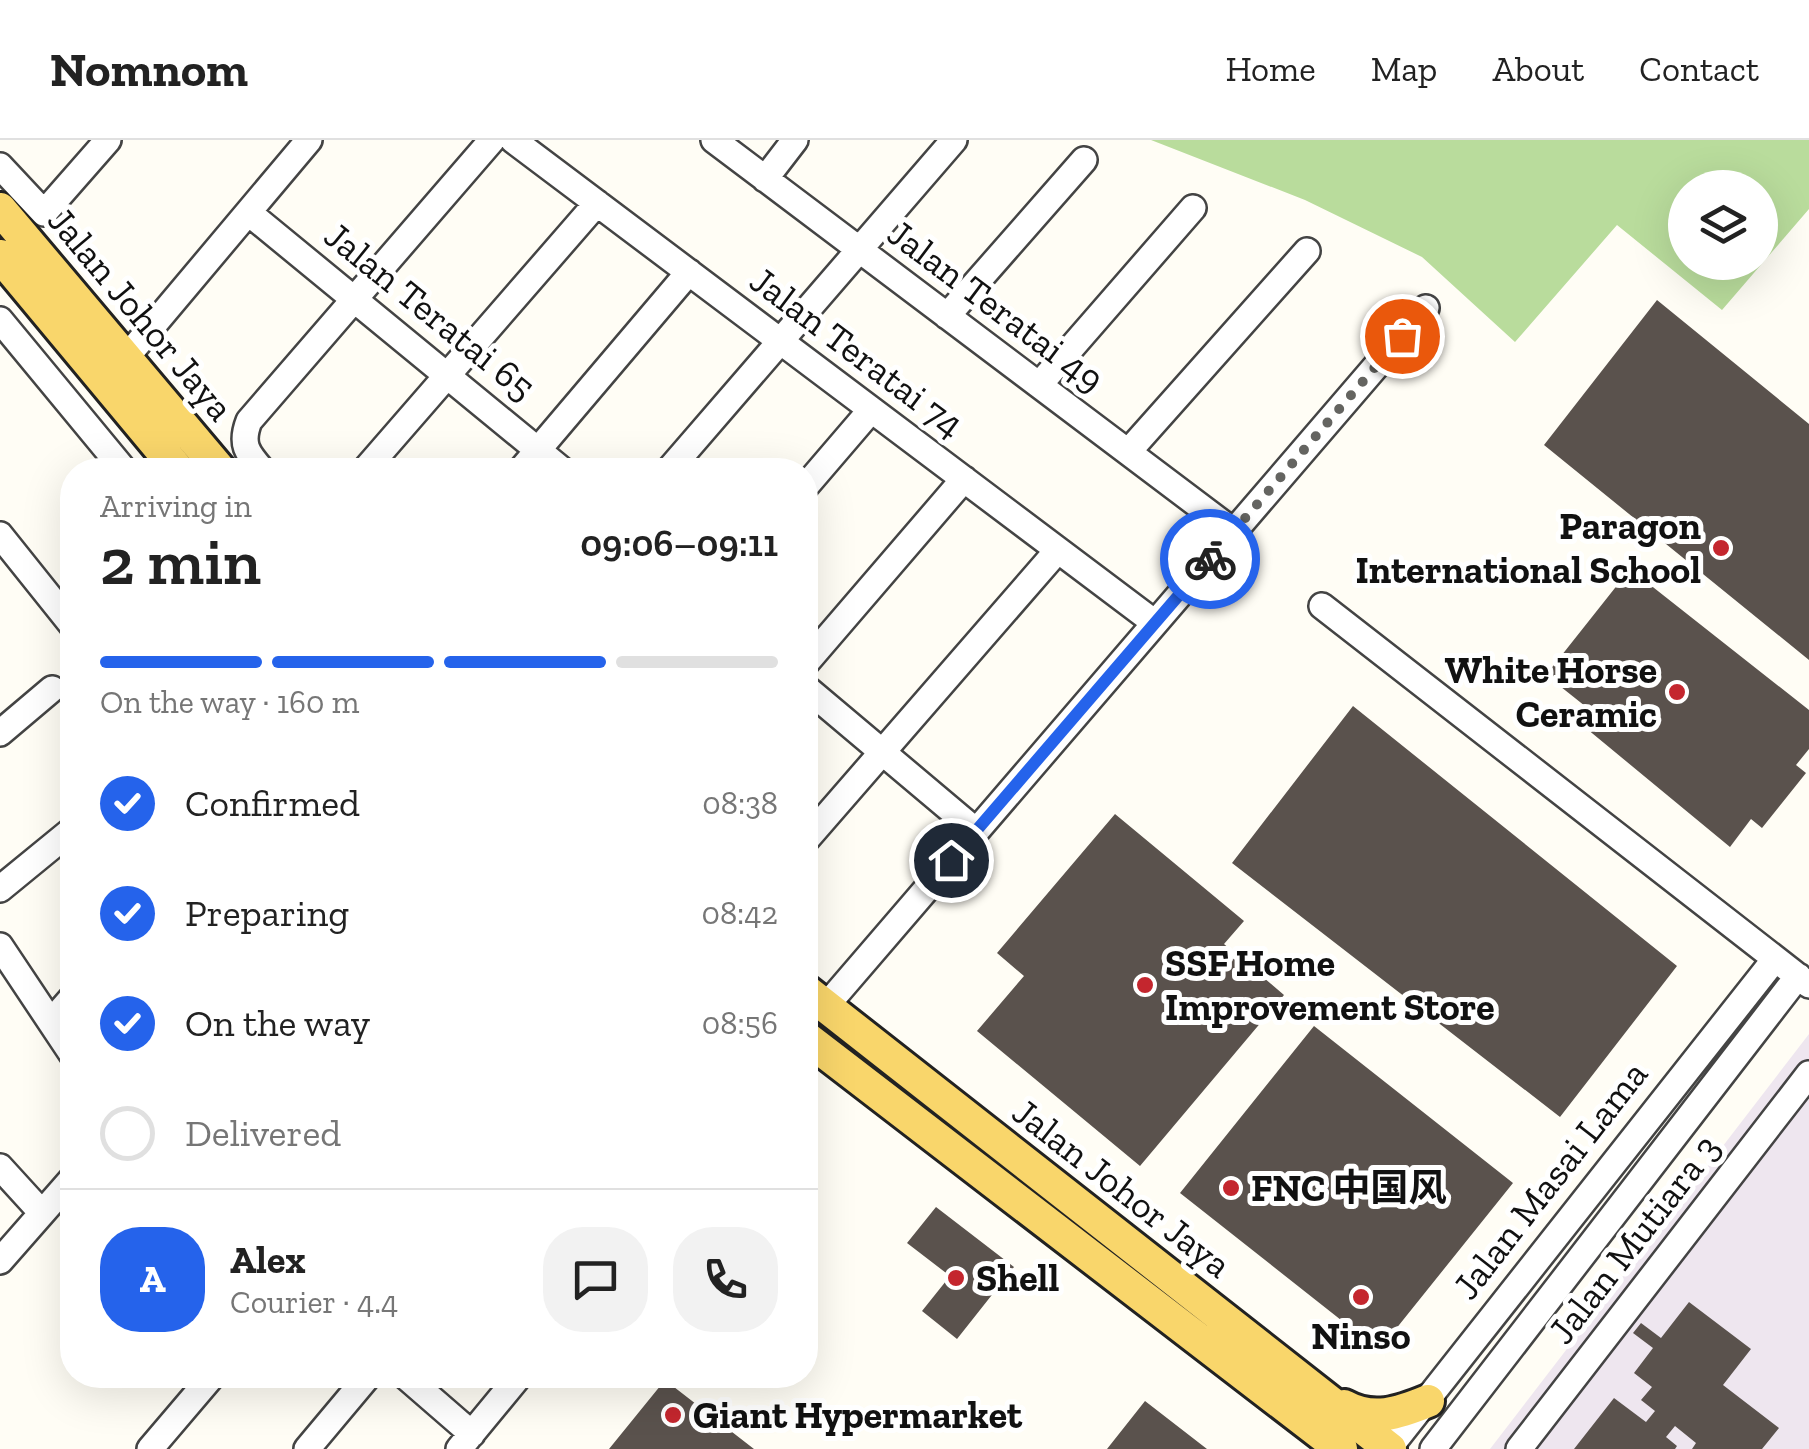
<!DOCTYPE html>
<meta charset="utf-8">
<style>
:root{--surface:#fff;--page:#f2f2f2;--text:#222;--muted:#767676;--line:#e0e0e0;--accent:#2563eb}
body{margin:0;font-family:"Zilla Slab","Noto Sans SC",serif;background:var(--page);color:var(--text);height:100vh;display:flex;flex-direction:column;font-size:38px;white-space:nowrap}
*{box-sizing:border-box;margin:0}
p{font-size:32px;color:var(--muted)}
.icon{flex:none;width:55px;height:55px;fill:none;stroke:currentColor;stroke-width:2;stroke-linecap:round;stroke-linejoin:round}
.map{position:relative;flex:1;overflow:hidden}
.sheet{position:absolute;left:60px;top:318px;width:758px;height:930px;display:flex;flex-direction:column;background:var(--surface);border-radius:40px;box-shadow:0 10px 40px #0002}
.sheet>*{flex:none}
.tools{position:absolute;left:1668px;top:30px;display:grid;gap:20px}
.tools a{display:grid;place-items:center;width:110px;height:110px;border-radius:50%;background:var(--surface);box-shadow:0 10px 40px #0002;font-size:50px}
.pin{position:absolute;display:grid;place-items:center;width:85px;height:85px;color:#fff;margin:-42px;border:5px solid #fff;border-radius:50%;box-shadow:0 2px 10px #0007}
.courier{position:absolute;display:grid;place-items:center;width:100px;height:100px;margin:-50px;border:8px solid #2563eb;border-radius:50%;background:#fff;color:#222;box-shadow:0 2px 12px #0007}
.headline em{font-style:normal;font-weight:600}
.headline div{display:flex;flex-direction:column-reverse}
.headline{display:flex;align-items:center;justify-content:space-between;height:170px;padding:0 40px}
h1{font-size:65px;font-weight:600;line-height:75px}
.bar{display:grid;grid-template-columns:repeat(4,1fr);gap:15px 10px;align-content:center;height:120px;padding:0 40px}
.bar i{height:12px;border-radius:8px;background:var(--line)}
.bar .current{background:var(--accent)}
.bar p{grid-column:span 4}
.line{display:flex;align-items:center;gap:25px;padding:0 40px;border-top:2px solid var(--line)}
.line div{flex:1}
.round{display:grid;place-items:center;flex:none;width:105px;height:105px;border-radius:40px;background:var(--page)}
ol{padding:0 40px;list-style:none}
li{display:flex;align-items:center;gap:30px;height:110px}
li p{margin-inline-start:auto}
li .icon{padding:10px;border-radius:50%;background:var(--accent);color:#fff;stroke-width:4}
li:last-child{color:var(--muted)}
li i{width:55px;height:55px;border:5px solid var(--line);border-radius:50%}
header{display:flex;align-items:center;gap:60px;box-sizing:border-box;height:140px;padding:0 50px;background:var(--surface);border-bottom:2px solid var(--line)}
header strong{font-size:48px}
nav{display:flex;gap:55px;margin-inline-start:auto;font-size:35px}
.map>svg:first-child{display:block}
</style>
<header>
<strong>Nomnom</strong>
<nav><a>Home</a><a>Map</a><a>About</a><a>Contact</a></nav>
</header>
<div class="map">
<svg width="1809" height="1309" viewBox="0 0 1809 1309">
<rect width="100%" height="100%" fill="#fffdf5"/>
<!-- industrial -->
<path fill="#eee6ef" d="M 1809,894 L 1809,1309 L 1490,1309 Z"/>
<!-- forest -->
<path fill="#b9dc9c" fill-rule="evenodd" d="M 1151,0 L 1809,0 L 1809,69 L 1722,170 L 1617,85 L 1515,202 L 1422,117 L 1305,60 ZM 1685,48 L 1760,48 L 1760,122 L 1685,122 Z"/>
<!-- building -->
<path fill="#5a524d" d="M 1657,160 L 1809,284 L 1809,520 L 1544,305 Z
M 1630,429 L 1809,570 L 1809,609 L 1796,625 L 1806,633 L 1762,688 L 1751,679 L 1730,707 L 1581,584 L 1590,570 L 1546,535 Z
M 1353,566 L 1677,826 L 1560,977 L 1232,723 Z
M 1115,674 L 1244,781 L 1224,804 L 1284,855 L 1140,1026 L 977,891 L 1024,836 L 997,813 Z
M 1314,886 L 1513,1043 L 1379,1210 L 1180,1053 Z
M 936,1067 L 1014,1127 L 957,1199 L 922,1171 L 950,1136 L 907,1103 Z
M 1689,1162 L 1751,1209 L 1723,1245 L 1779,1288 L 1762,1309 L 1692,1309 L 1696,1303 L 1675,1286 L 1666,1297 L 1677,1306 L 1675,1309 L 1574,1309 L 1614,1258 L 1646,1282 L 1655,1271 L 1641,1260 L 1652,1247 L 1634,1233 L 1653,1208 L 1633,1193 L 1641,1183 L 1661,1198 Z
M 665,1240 L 754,1309 L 609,1309 Z
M 1145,1261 L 1207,1309 L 1107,1309 Z"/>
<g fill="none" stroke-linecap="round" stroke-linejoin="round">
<defs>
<path id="minor" d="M 513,0 L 1155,483
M 714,0 L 1234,392
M 0,26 L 44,73 L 108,0
M 765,39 L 795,0
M 249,73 L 562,330
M 947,176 L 1084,20
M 0,180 L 124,330
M 124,220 L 309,0
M 1039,245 L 1193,68
M 1128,312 L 1307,111
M 262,330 C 247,313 240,304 249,281 L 492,0
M 365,330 L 597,63
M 521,330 L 689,132
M 669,330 L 954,0
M 805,347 L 871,270
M 0,395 L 72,485
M 1322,466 L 1809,845
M 805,524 L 964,339
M 805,547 L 976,691
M 0,593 L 52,549
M 805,701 L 1058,410
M 0,749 L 72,690
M 0,806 L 72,914
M 826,866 L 1426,168
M 51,882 L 72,858
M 0,1027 L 42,1073
M 0,1121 L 72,1039
M 404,1235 L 472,1294
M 1389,1308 L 1775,819
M 150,1309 L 213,1235
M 307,1309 L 369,1235
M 459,1309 L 520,1235
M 1433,1309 L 1798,836
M 1519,1309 L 1809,934"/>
<path id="major" d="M 0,69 L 220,330
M 0,116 L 178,330
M 805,850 L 1390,1309
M 805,897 L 1341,1309
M 1344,1266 C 1373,1282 1399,1273 1428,1261"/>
</defs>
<!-- minor casing -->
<use href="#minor" stroke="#444" stroke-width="30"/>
<!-- major casing -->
<use href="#major" stroke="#222" stroke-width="38"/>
<!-- minor -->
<use href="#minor" stroke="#fff" stroke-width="25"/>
<!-- major -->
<use href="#major" stroke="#f9d66b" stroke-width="32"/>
</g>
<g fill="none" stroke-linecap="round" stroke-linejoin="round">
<!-- done -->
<path stroke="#646461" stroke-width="10" stroke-dasharray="0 18" d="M 1210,419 L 1402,196"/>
<!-- route -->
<path stroke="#2563eb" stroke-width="12" d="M 951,720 L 1210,419"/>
</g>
<!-- markers -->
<g fill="#c4262e" stroke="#fff" stroke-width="4">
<circle cx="1721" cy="408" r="10"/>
<circle cx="1677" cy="552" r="10"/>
<circle cx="1145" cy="845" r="10"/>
<circle cx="1231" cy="1048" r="10"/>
<circle cx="956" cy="1138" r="10"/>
<circle cx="1361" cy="1157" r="10"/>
<circle cx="673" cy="1275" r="10"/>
</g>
<g text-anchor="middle" stroke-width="10" stroke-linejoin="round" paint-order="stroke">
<!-- street labels -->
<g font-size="38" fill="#111" stroke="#fff">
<text transform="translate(996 166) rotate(37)" y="13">Jalan Teratai 49</text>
<text transform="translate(430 171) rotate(39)" y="13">Jalan Teratai 65</text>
<text transform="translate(141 174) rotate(50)" y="13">Jalan Johor Jaya</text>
<text transform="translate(857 212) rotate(37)" y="13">Jalan Teratai 74</text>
<text transform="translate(1550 1040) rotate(-52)" y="13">Jalan Masai Lama</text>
<text transform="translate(1122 1048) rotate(38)" y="13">Jalan Johor Jaya</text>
<text transform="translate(1634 1099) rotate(-52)" y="13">Jalan Mutiara 3</text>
</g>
<!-- poi labels -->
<g font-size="38" font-weight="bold" fill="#111" stroke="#fff" text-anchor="start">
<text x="1701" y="399" text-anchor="end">Paragon<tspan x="1701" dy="44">International School</tspan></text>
<text x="1657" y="543" text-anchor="end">White Horse<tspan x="1657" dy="44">Ceramic</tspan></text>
<text x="1165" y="836">SSF Home<tspan x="1165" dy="44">Improvement Store</tspan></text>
<text x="1251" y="1061">FNC 中国风</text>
<text x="976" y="1151">Shell</text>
<text x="1361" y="1209" text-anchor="middle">Ninso</text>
<text x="693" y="1288">Giant Hypermarket</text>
</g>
</g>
</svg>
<div class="tools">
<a><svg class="icon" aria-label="layers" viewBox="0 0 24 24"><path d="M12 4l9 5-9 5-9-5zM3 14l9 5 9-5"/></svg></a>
</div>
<div class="pin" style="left:1402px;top:196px;background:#ea580c"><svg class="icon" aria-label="bag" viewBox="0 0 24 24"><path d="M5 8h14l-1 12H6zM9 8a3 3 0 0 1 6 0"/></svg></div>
<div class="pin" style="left:951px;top:720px;background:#1f2937"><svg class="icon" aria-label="home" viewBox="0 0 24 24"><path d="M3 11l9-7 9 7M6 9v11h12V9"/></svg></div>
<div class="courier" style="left:1210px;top:419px"><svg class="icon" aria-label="bike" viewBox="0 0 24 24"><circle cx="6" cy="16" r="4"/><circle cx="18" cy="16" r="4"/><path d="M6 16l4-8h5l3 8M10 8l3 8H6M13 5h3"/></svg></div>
<section class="sheet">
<div class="headline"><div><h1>2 min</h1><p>Arriving in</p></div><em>09:06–09:11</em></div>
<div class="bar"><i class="current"></i><i class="current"></i><i class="current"></i><i></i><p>On the way · 160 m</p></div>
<ol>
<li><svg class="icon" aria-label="check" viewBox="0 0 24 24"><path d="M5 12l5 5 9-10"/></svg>Confirmed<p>08:38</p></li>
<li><svg class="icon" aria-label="check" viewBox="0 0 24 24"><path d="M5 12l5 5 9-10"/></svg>Preparing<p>08:42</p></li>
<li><svg class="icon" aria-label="check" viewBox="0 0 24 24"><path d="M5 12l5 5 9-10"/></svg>On the way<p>08:56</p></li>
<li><i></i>Delivered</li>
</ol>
<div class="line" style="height:180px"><b class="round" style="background:var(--accent);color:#fff">A</b><div><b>Alex</b><p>Courier · 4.4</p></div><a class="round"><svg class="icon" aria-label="chat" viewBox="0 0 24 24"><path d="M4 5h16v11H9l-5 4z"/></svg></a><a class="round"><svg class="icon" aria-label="phone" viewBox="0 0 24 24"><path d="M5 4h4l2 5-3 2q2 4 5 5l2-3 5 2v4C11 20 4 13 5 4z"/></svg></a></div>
</section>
</div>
